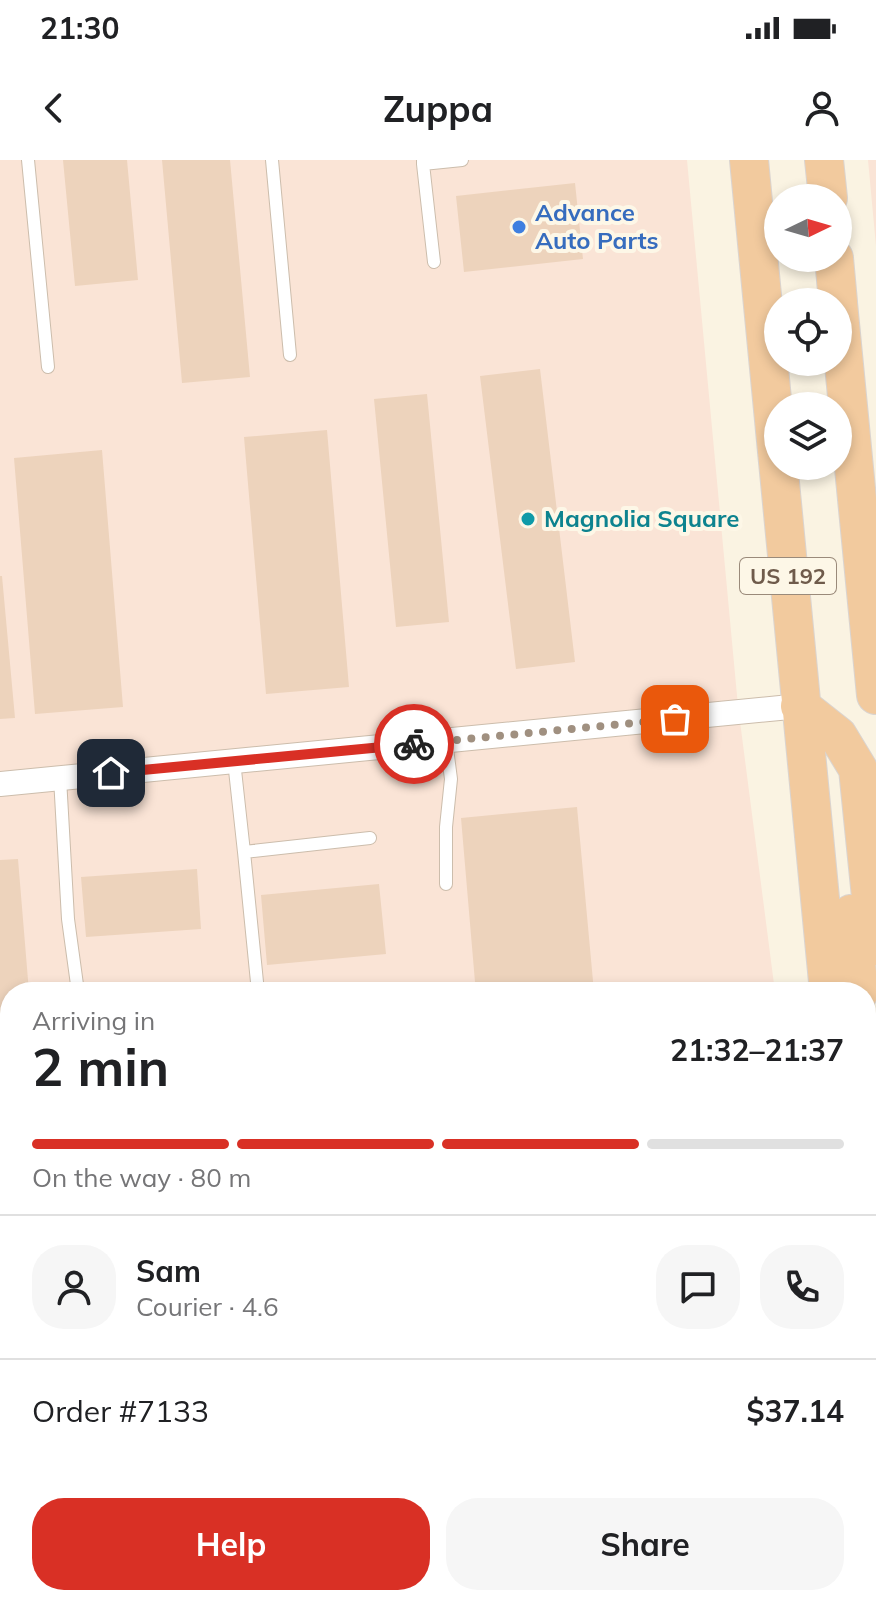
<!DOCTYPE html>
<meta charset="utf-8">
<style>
:root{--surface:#fff;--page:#f6f6f6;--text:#202124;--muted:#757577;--line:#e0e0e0;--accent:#d93025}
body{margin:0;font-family:Mulish,sans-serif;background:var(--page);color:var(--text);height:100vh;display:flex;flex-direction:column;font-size:30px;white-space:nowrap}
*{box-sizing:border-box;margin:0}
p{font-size:26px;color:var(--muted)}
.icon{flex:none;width:44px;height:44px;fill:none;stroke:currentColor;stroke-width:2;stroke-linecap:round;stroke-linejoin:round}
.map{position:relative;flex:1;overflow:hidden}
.drawer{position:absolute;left:0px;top:822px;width:876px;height:624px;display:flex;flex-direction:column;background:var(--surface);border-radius:32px 32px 0 0;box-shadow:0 4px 12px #0003}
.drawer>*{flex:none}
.needle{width:52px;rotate:85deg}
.fabs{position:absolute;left:764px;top:24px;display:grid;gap:16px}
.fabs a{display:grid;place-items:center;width:88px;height:88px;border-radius:50%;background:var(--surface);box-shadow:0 4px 12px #0003;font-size:40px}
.pin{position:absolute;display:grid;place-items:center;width:68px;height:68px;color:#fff;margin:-34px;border-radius:16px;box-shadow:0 4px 12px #0006}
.courier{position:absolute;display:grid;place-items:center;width:80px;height:80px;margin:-40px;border:6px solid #d93025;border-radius:50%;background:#fff;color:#222;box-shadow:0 2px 10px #0007}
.head em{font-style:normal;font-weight:700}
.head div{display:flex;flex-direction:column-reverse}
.head{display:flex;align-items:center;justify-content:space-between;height:136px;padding:0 32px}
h1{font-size:52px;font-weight:700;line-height:60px}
.bar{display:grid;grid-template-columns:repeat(4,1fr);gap:12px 8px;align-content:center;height:96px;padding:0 32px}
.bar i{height:10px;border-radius:6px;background:var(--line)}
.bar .current{background:var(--accent)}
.bar p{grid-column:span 4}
.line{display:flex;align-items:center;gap:20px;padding:0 32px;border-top:2px solid var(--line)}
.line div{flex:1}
.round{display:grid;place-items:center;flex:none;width:84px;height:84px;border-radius:32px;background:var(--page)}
.button{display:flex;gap:16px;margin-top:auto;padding:16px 32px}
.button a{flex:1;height:92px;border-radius:32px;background:var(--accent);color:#fff;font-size:32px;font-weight:700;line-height:92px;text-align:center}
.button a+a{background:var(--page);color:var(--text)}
.status{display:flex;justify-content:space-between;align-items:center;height:56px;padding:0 40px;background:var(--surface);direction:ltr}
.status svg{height:22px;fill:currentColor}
header{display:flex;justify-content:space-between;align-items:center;height:104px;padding:0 32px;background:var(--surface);font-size:36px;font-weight:700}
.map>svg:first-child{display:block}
</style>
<div class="status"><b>21:30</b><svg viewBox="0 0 49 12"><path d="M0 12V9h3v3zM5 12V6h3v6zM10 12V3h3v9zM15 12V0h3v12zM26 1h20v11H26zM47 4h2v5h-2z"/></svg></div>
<header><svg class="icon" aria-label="back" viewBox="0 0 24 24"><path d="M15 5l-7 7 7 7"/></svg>Zuppa<svg class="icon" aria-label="person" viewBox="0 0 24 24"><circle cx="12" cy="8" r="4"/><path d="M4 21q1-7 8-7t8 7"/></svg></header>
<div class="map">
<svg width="876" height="1446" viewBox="0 0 876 1446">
<rect width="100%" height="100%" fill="#faf3e2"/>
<!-- residential -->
<path fill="#f1e5d1" d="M 10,1355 L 10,1436 L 469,1436 L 470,1446 L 0,1446 L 0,1356 Z"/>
<!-- commercial -->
<path fill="#fae4d6" d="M 0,0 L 687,0 L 738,546 L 775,832 L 10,832 L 10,1355 L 0,1356 Z
M 868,0 L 876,0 L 876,86 Z"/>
<!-- industrial -->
<path fill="#e9e4dd" d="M 469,1436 L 834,1436 L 835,1446 L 470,1446 Z"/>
<!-- building -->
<path fill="#edd3bc" d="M 63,0 L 127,0 L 138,120 L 75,126 Z
M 162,0 L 230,0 L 250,217 L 182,223 Z
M 575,23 L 583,99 L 464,112 L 456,36 Z
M 540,209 L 575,502 L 516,509 L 480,216 Z
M 427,234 L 449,462 L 396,467 L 374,239 Z
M 327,270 L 349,527 L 266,534 L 244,277 Z
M 102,290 L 123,547 L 35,554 L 14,298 Z
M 0,416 L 2,416 L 15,558 L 0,559 Z
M 577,647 L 594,832 L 431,832 L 431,826 L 475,822 L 461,658 Z
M 18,699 L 29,832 L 10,832 L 10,981 L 0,982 L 0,700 Z
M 197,709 L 201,769 L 86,777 L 81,717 Z
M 379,724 L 386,794 L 267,805 L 261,735 Z
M 0,1213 L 2,1213 L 10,1304 L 10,1311 L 0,1312 Z
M 512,1436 L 554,1436 L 556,1446 L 498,1446 L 512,1442 Z"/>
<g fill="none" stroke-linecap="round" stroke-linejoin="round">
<defs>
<path id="service" d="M 28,0 L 48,207
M 272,0 L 290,195
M 423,0 L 423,4 L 462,0
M 423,4 L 434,102
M 234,601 L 244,692 L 370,678
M 60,618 L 68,759 L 78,832
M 244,692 L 258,832
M 446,724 L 446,667 L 451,619 L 446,581
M 866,1431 L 876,1430
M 129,1436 L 130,1446
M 704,1436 L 711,1446
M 782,1446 L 839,1436"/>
<path id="minor" d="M 0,624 L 800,546
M 0,1367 L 10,1366"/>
<path id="trunk" d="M 749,0 L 829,832
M 824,0 L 828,38
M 834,98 L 838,142
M 838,143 L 876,535
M 800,546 L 838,576 L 858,609 L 876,786
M 851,754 L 859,832
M 866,907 L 876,1010
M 866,1204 L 876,1305"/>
</defs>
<!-- service casing -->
<use href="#service" stroke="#ccbdac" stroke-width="14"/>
<!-- minor casing -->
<use href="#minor" stroke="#ccbdac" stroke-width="26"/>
<!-- trunk casing -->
<use href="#trunk" stroke="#dad4d0" stroke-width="40"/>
<!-- service -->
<use href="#service" stroke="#fff" stroke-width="12"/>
<!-- minor -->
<use href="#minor" stroke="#fff" stroke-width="24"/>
<!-- trunk -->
<use href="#trunk" stroke="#f2ca9e" stroke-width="38"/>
</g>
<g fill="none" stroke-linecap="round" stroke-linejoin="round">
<!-- done -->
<path stroke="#a09080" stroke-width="8" stroke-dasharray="0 14.4" d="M 414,584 L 675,559"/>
<!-- route -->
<path stroke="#d93025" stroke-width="10" d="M 111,613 L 414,584"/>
</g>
<!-- markers -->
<circle fill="#3f7fe0" stroke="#fdf7e7" stroke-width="3" cx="519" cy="67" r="8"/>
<circle fill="#0f9aa8" stroke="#fdf7e7" stroke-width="3" cx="528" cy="359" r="8"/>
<g text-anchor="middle" stroke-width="8" stroke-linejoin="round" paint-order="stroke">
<!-- shield labels -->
<rect fill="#fdf7e7" stroke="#9a8a7a" stroke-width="2" x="740" y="398" width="96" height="36" rx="6"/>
<g font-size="22" font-weight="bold" fill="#6f5b4b">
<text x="788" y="424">US 192</text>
</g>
<!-- shop labels -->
<g font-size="24" font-weight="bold" fill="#366cbe" stroke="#fdf7e7" text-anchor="start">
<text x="535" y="61">Advance<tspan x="535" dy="28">Auto Parts</tspan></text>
</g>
<!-- culture labels -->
<g font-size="24" font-weight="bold" fill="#0d838f" stroke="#fdf7e7" text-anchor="start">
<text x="544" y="367">Magnolia Square</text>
</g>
</g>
</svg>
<div class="fabs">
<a><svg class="needle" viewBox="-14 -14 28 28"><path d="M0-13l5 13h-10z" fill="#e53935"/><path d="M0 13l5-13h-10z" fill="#757577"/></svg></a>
<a><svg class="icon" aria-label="locate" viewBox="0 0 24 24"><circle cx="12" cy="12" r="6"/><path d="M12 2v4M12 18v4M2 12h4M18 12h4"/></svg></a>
<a><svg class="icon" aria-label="layers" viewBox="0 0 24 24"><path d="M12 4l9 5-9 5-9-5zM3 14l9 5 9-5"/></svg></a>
</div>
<div class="pin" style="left:675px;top:559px;background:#ea580c"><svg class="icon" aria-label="bag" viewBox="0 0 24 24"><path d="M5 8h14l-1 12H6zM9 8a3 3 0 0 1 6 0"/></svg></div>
<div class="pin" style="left:111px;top:613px;background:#1f2937"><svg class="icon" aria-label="home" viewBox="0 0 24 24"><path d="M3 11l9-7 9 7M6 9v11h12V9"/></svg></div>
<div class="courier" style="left:414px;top:584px"><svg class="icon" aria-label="bike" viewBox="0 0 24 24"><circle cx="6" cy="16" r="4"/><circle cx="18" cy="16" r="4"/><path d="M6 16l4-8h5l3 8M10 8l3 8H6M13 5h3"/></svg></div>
<section class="drawer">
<div class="head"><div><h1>2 min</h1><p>Arriving in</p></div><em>21:32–21:37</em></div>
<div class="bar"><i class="current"></i><i class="current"></i><i class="current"></i><i></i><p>On the way · 80 m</p></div>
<div class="line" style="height:144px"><a class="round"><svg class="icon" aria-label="person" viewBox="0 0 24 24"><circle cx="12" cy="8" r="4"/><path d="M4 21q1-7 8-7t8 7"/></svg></a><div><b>Sam</b><p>Courier · 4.6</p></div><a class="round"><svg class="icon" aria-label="chat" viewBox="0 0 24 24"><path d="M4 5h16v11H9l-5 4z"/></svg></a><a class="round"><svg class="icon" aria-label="phone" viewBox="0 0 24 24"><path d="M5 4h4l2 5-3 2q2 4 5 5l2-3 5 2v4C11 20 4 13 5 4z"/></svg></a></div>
<div class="line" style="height:104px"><div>Order #7133</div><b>$37.14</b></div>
<div class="button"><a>Help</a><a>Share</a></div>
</section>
</div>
